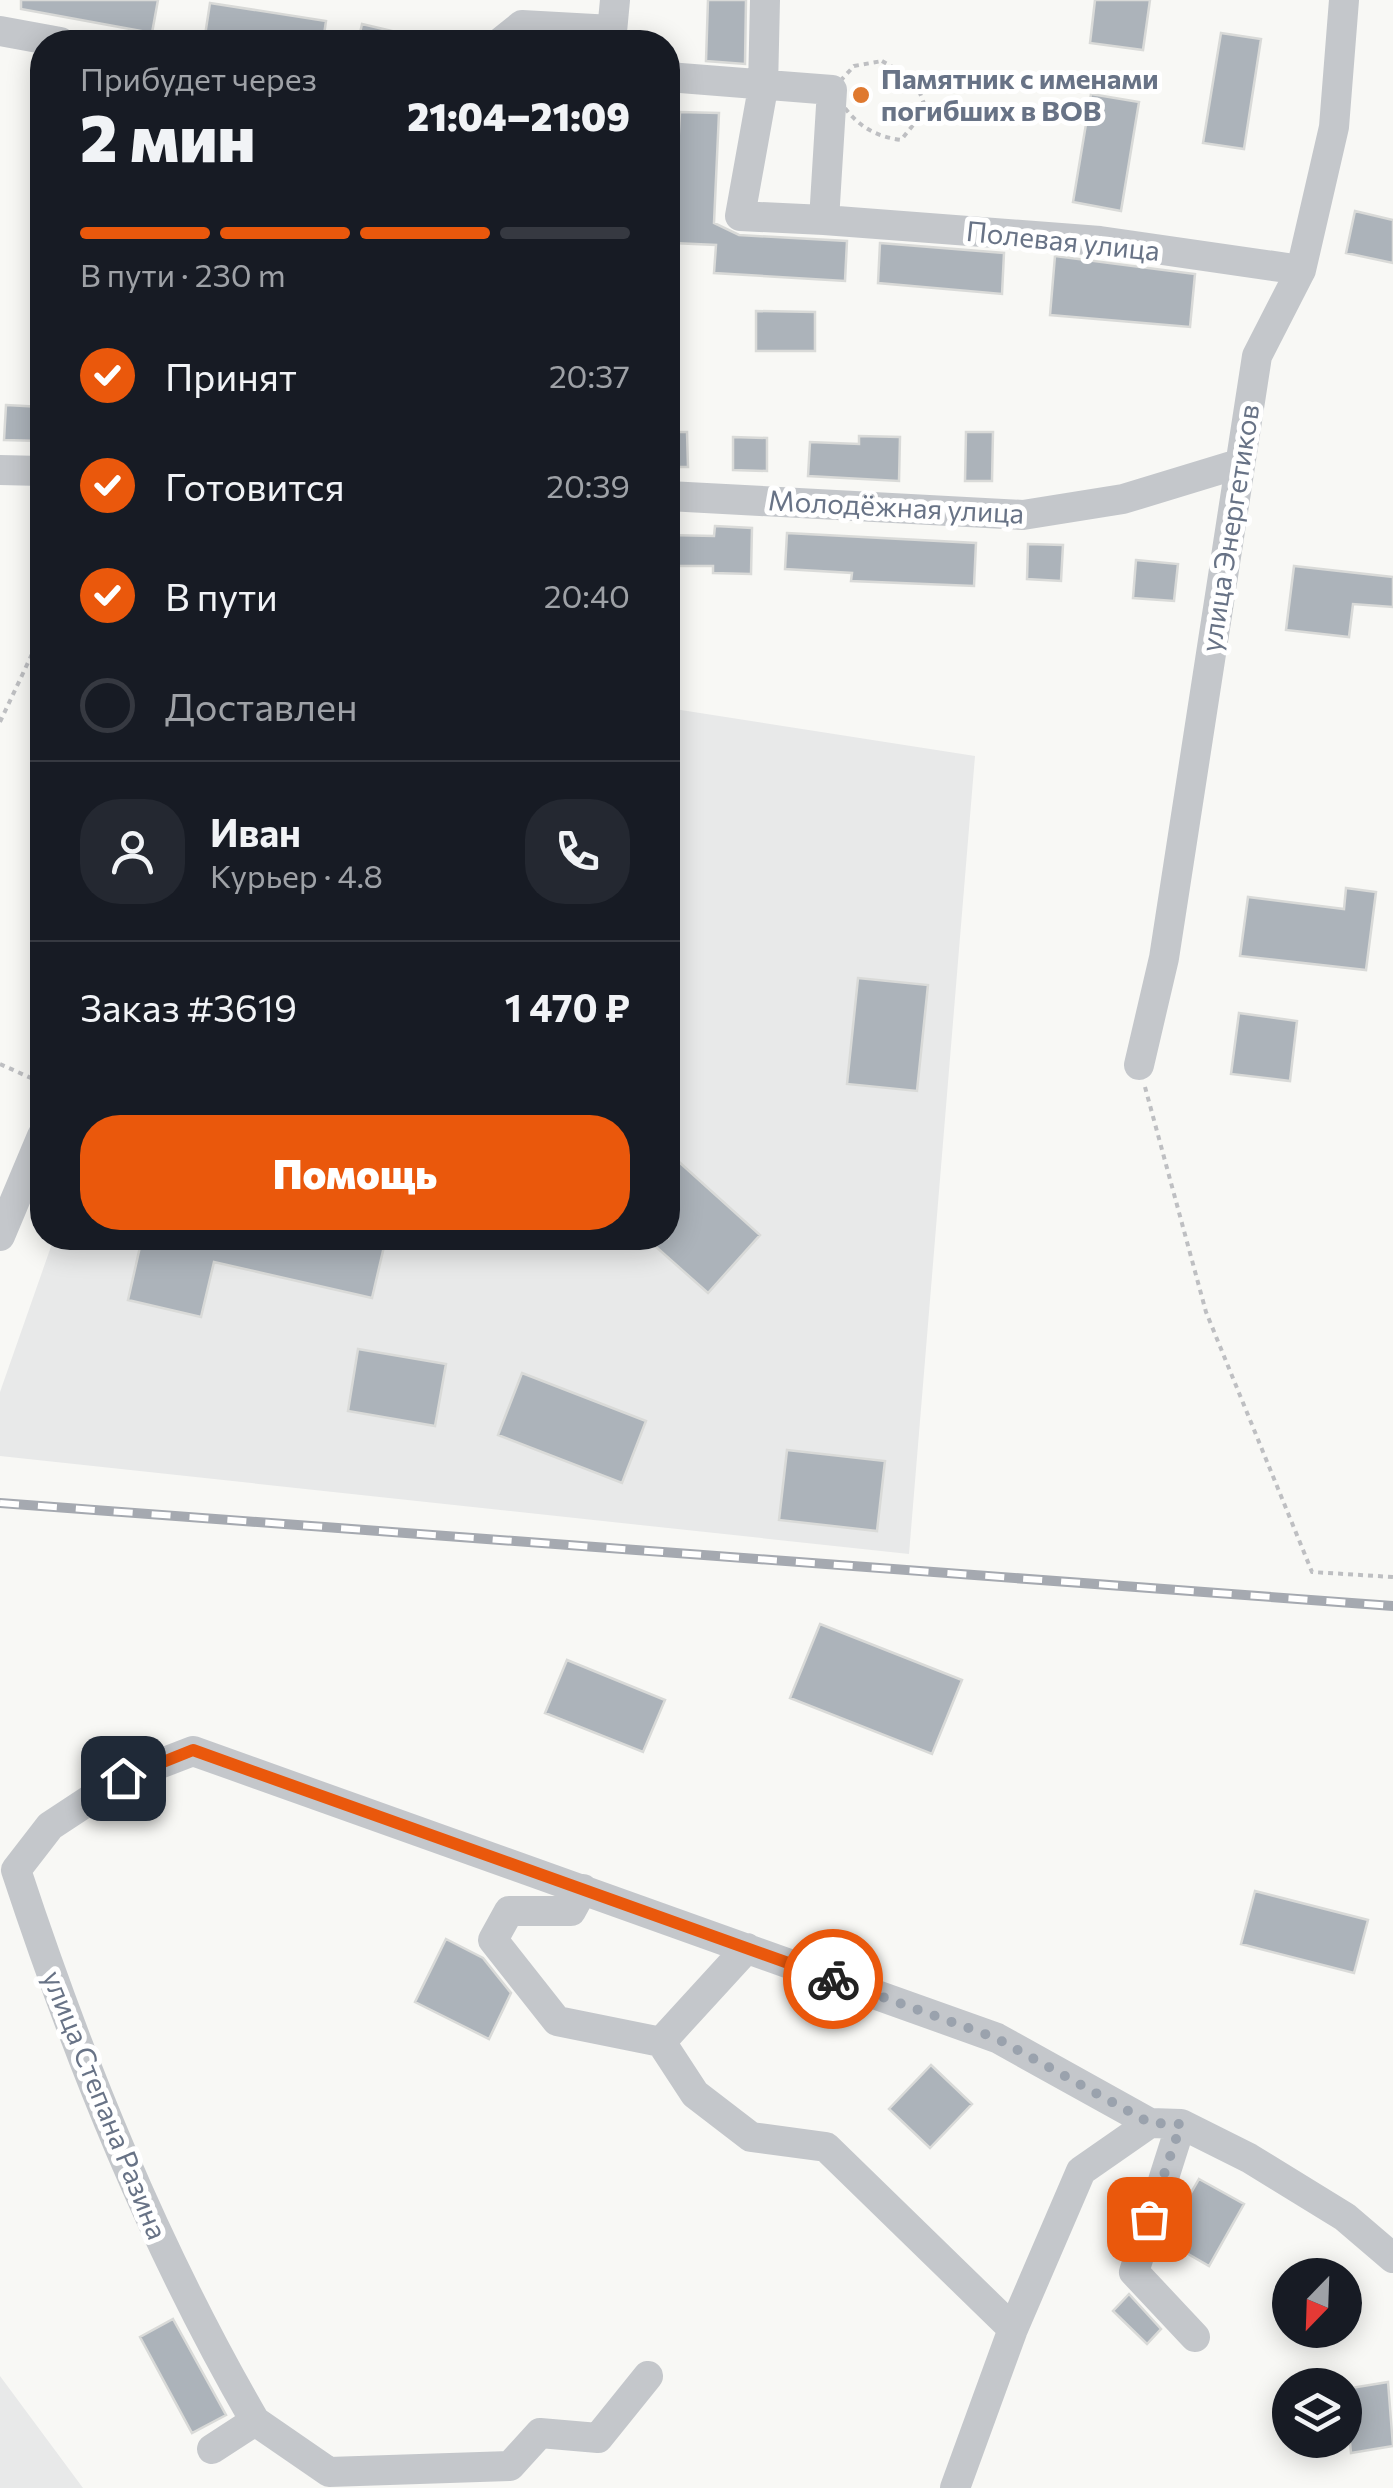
<!DOCTYPE html>
<html lang="ru">
<meta charset="utf-8">
<style>
:root{--surface:#171b24;--page:#242831;--text:#f1f3f6;--muted:#9ea1a6;--line:#363941;--accent:#ea580c}
body{margin:0;font-family:Commissioner,sans-serif;background:var(--page);color:var(--text);height:100vh;display:flex;flex-direction:column;font-size:38px;white-space:nowrap}
*{box-sizing:border-box;margin:0}
p{font-size:32px;color:var(--muted)}
.icon{flex:none;width:55px;height:55px;fill:none;stroke:currentColor;stroke-width:2;stroke-linecap:round;stroke-linejoin:round}
.map{position:relative;flex:1;overflow:hidden}
.side{position:absolute;left:30px;top:30px;width:650px;height:1220px;display:flex;flex-direction:column;background:var(--surface);border-radius:40px;box-shadow:0 5px 25px #0003}
.side>*{flex:none}
.needle{width:65px;rotate:203deg}
.buttons{position:absolute;left:1272px;top:2258px;display:grid;gap:20px}
.buttons a{display:grid;place-items:center;width:90px;height:90px;border-radius:50%;background:var(--surface);box-shadow:0 5px 25px #0003;font-size:50px}
.pin{position:absolute;display:grid;place-items:center;width:85px;height:85px;color:#fff;margin:-42px;border-radius:20px;box-shadow:0 5px 15px #0006}
.courier{position:absolute;display:grid;place-items:center;width:100px;height:100px;margin:-50px;border:8px solid #ea580c;border-radius:50%;background:#fff;color:#222;box-shadow:0 2px 12px #0007}
.summary em{font-style:normal;font-weight:800}
.summary div{display:flex;flex-direction:column-reverse}
.summary{display:flex;align-items:center;justify-content:space-between;height:170px;padding:0 50px}
h1{font-size:65px;font-weight:800;line-height:75px}
.bar{display:grid;grid-template-columns:repeat(4,1fr);gap:15px 10px;align-content:center;height:120px;padding:0 50px}
.bar i{height:12px;border-radius:8px;background:var(--line)}
.bar .on{background:var(--accent)}
.bar p{grid-column:span 4}
.line{display:flex;align-items:center;gap:25px;padding:0 50px;border-top:2px solid var(--line)}
.line div{flex:1}
.round{display:grid;place-items:center;flex:none;width:105px;height:105px;border-radius:40px;background:var(--page)}
ol{padding:0 50px;list-style:none}
li{display:flex;align-items:center;gap:30px;height:110px}
li p{margin-inline-start:auto}
li .icon{padding:10px;border-radius:50%;background:var(--accent);color:#fff;stroke-width:4}
li:last-child{color:var(--muted)}
li i{width:55px;height:55px;border:5px solid var(--line);border-radius:50%}
.button{display:flex;gap:20px;margin-top:auto;padding:20px 50px}
.button a{flex:1;height:115px;border-radius:40px;background:var(--accent);color:#fff;font-size:40px;font-weight:800;line-height:115px;text-align:center}
.map>svg:first-child{display:block}
</style>
<div class="map">
<svg width="1393" height="2488" viewBox="0 0 1393 2488">
<rect width="100%" height="100%" fill="#f8f8f5"/>
<!-- built -->
<path fill="#e8e9e9" d="M 668,708 L 975,756 L 909,1554 L 0,1456 L 0,1392 L 54,1238 L 668,1238 Z
M 0,2376 L 83,2488 L 0,2488 Z"/>
<!-- building -->
<path fill="#acb3ba" stroke="#d9dad8" stroke-width="2.5" d="M 21,0 L 158,0 L 152,33 L 21,9 Z
M 708,0 L 746,0 L 745,64 L 706,61 Z
M 1095,0 L 1150,0 L 1143,50 L 1090,43 Z
M 210,3 L 326,21 L 323,42 L 204,42 Z
M 362,24 L 413,36 L 412,42 L 358,42 Z
M 1221,33 L 1261,39 L 1244,149 L 1203,143 Z
M 1091,94 L 1139,102 L 1121,211 L 1073,202 Z
M 680,112 L 719,113 L 714,223 L 739,235 L 847,241 L 845,281 L 714,273 L 716,245 L 673,243 Z
M 1355,211 L 1393,220 L 1393,263 L 1346,253 Z
M 880,243 L 1004,253 L 1002,294 L 878,283 Z
M 1055,256 L 1195,274 L 1190,327 L 1050,315 Z
M 756,311 L 815,312 L 815,351 L 756,351 Z
M 6,405 L 42,407 L 42,441 L 4,440 Z
M 668,432 L 687,432 L 688,467 L 668,467 Z
M 966,432 L 993,432 L 992,481 L 965,481 Z
M 859,436 L 900,437 L 899,481 L 808,476 L 810,442 L 859,444 Z
M 733,437 L 767,438 L 767,471 L 733,470 Z
M 715,526 L 752,528 L 751,574 L 713,573 L 713,566 L 668,566 L 668,535 L 714,536 Z
M 787,533 L 976,543 L 974,586 L 851,581 L 852,573 L 785,569 Z
M 1028,544 L 1063,545 L 1061,581 L 1027,579 Z
M 1136,560 L 1178,564 L 1174,601 L 1133,598 Z
M 1294,566 L 1393,577 L 1393,607 L 1353,604 L 1349,637 L 1286,630 Z
M 1346,888 L 1376,892 L 1366,970 L 1240,956 L 1248,897 L 1344,909 Z
M 858,978 L 928,985 L 917,1091 L 847,1084 Z
M 1239,1013 L 1297,1021 L 1290,1081 L 1231,1074 Z
M 668,1152 L 760,1235 L 708,1293 L 646,1238 L 668,1238 Z
M 142,1238 L 386,1238 L 372,1298 L 214,1262 L 201,1317 L 128,1300 Z
M 358,1349 L 446,1364 L 435,1426 L 348,1411 Z
M 522,1373 L 646,1421 L 622,1483 L 498,1435 Z
M 787,1450 L 885,1461 L 877,1531 L 779,1520 Z
M 820,1624 L 962,1680 L 932,1754 L 790,1698 Z
M 567,1660 L 665,1700 L 643,1752 L 545,1713 Z
M 1255,1891 L 1368,1920 L 1354,1973 L 1241,1944 Z
M 446,1939 L 483,1958 L 511,1993 L 489,2039 L 415,2002 Z
M 931,2065 L 972,2104 L 930,2148 L 889,2109 Z
M 1199,2179 L 1244,2204 L 1209,2266 L 1164,2240 Z
M 1129,2294 L 1161,2329 L 1147,2344 L 1113,2311 Z
M 173,2319 L 226,2415 L 192,2433 L 140,2337 Z
M 1388,2382 L 1393,2446 L 1351,2453 L 1345,2389 Z"/>
<g fill="none" stroke-linecap="round" stroke-linejoin="round">
<!-- path -->
<path stroke="#bebfc2" stroke-width="4" stroke-dasharray="5 5" stroke-linecap="butt" d="M 882,61 L 915,80 L 926,109 L 901,140 C 866,135 851,119 832,90 L 854,66 Z
M 0,722 L 33,652 L 42,649
M 0,1064 L 42,1083
M 1145,1087 L 1206,1312 L 1312,1572 L 1393,1577"/>
<!-- minor -->
<path stroke="#c4c7cb" stroke-width="30" d="M 0,31 L 60,42
M 501,42 L 522,25 L 612,30
M 611,42 L 615,0
M 668,77 L 832,90 L 824,220 L 740,216 L 763,88 L 765,0
M 824,220 L 1100,241 L 1301,270
M 0,470 L 42,471
M 668,496 L 1023,515 L 1123,499 L 1238,464
M 1139,1065 L 1164,958 L 1257,356 L 1301,270 L 1334,127 L 1344,0
M 0,1236 L 42,1136
M 583,1889 L 571,1911 L 509,1911 L 493,1940 L 557,2021 L 661,2042
M 747,1948 L 661,2042 L 695,2094 L 751,2137 L 826,2147 L 1013,2329
M 1181,2124 L 1134,2272 L 1195,2337
M 255,2421 L 329,2472 L 510,2466 L 540,2433 L 598,2438 L 648,2376
M 212,2449 L 255,2421 C 154,2247 79,2061 16,1870 L 50,1826 L 123,1778 L 193,1751 L 997,2038 L 1150,2123 L 1181,2124 L 1249,2158 L 1345,2217 L 1393,2258
M 955,2488 L 1013,2329 L 1081,2171 L 1150,2123"/>
<defs>
<path id="rail" d="M 0,1503 L 1393,1606"/>
</defs>
<!-- rail casing -->
<use href="#rail" stroke="#a5a9b0" stroke-width="10"/>
<!-- rail -->
<use href="#rail" stroke="#fff" stroke-width="6" stroke-dasharray="19" stroke-linecap="butt"/>
</g>
<g fill="none" stroke-linecap="round" stroke-linejoin="round">
<!-- done -->
<path stroke="#9aa2ad" stroke-width="10" stroke-dasharray="0 18" d="M 833,1979 L 996,2038 L 1150,2123 L 1181,2124 L 1149,2219"/>
<!-- route -->
<path stroke="#ea580c" stroke-width="12" d="M 123,1778 L 193,1750 L 833,1979"/>
</g>
<!-- markers -->
<circle fill="#df792f" stroke="#fff" stroke-width="4" cx="861" cy="95" r="10"/>
<g text-anchor="middle" stroke-width="10" stroke-linejoin="round" paint-order="stroke">
<!-- poi labels -->
<g font-size="28" font-weight="bold" fill="#687386" stroke="#fff" text-anchor="start">
<text x="881" y="89">Памятник с именами<tspan x="881" dy="32">погибших в ВОВ</tspan></text>
</g>
<!-- street labels -->
<g font-size="28" fill="#687386" stroke="#fff">
<text transform="translate(1063 241) rotate(6)" y="10">Полевая улица</text>
<text transform="translate(896 507) rotate(3)" y="10">Молодёжная улица</text>
<text transform="translate(1230 528) rotate(-81)" y="10">улица Энергетиков</text>
<text transform="translate(105 2105) rotate(68)" y="10">улица Степана Разина</text>
</g>
</g>
</svg>
<div class="buttons">
<a><svg class="needle" viewBox="-14 -14 28 28"><path d="M0-13l5 13h-10z" fill="#e53935"/><path d="M0 13l5-13h-10z" fill="#9ea1a6"/></svg></a>
<a><svg class="icon" aria-label="layers" viewBox="0 0 24 24"><path d="M12 4l9 5-9 5-9-5zM3 14l9 5 9-5"/></svg></a>
</div>
<div class="pin" style="left:1149px;top:2219px;background:#ea580c"><svg class="icon" aria-label="bag" viewBox="0 0 24 24"><path d="M5 8h14l-1 12H6zM9 8a3 3 0 0 1 6 0"/></svg></div>
<div class="pin" style="left:123px;top:1778px;background:#1f2937"><svg class="icon" aria-label="home" viewBox="0 0 24 24"><path d="M3 11l9-7 9 7M6 9v11h12V9"/></svg></div>
<div class="courier" style="left:833px;top:1979px"><svg class="icon" aria-label="bike" viewBox="0 0 24 24"><circle cx="6" cy="16" r="4"/><circle cx="18" cy="16" r="4"/><path d="M6 16l4-8h5l3 8M10 8l3 8H6M13 5h3"/></svg></div>
<section class="side">
<div class="summary"><div><h1>2 мин</h1><p>Прибудет через</p></div><em>21:04–21:09</em></div>
<div class="bar"><i class="on"></i><i class="on"></i><i class="on"></i><i></i><p>В пути · 230 m</p></div>
<ol>
<li><svg class="icon" aria-label="check" viewBox="0 0 24 24"><path d="M5 12l5 5 9-10"/></svg>Принят<p>20:37</p></li>
<li><svg class="icon" aria-label="check" viewBox="0 0 24 24"><path d="M5 12l5 5 9-10"/></svg>Готовится<p>20:39</p></li>
<li><svg class="icon" aria-label="check" viewBox="0 0 24 24"><path d="M5 12l5 5 9-10"/></svg>В пути<p>20:40</p></li>
<li><i></i>Доставлен</li>
</ol>
<div class="line" style="height:180px"><a class="round"><svg class="icon" aria-label="person" viewBox="0 0 24 24"><circle cx="12" cy="8" r="4"/><path d="M4 21q1-7 8-7t8 7"/></svg></a><div><b>Иван</b><p>Курьер · 4.8</p></div><a class="round"><svg class="icon" aria-label="phone" viewBox="0 0 24 24"><path d="M5 4h4l2 5-3 2q2 4 5 5l2-3 5 2v4C11 20 4 13 5 4z"/></svg></a></div>
<div class="line" style="height:130px"><div>Заказ #3619</div><b>1 470 ₽</b></div>
<div class="button"><a>Помощь</a></div>
</section>
</div>
